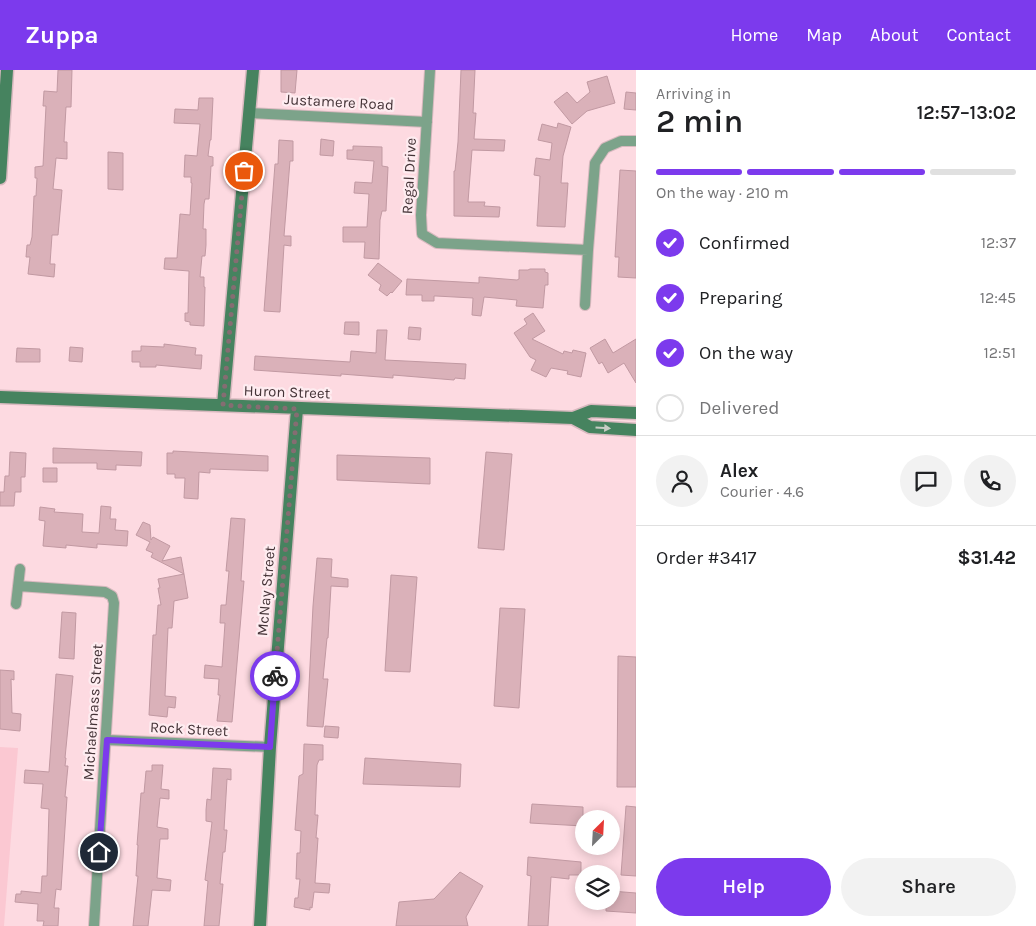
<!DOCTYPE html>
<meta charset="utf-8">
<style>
:root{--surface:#fff;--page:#f2f2f2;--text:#202124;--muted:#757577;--line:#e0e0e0;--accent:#7c3aed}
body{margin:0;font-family:Karla,sans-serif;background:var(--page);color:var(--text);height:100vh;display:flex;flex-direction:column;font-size:19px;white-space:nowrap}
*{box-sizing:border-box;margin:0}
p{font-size:16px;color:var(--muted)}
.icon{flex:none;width:28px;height:28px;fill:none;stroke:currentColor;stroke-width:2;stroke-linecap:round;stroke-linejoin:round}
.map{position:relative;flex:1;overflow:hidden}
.side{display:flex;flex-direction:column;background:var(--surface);width:400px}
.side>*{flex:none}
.needle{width:32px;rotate:24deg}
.tools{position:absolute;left:575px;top:740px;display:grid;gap:10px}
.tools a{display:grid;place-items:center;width:45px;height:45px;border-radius:50%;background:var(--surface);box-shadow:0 2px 12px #0003;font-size:25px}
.pin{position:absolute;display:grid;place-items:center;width:42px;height:42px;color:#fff;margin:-21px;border:2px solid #fff;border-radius:50%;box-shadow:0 1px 5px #0007}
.courier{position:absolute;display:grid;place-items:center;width:50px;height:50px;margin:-25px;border:4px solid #7c3aed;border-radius:50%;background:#fff;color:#222;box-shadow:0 1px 6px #0007}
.head em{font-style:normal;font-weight:600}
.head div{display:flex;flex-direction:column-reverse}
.head{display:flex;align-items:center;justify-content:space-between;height:85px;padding:0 20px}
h1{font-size:32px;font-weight:600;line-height:38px}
.bar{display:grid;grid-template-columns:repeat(4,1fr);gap:8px 5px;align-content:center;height:60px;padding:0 20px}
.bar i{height:6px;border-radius:4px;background:var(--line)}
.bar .on{background:var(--accent)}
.bar p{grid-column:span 4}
.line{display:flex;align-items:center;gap:12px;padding:0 20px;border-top:1px solid var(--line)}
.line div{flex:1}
.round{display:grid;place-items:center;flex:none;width:52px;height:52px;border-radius:26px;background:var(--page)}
ol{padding:0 20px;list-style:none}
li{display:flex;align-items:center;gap:15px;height:55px}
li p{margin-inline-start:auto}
li .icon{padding:5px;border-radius:50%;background:var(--accent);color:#fff;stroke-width:4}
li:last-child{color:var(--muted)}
li i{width:28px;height:28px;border:2px solid var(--line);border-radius:50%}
.action{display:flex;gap:10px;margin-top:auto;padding:10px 20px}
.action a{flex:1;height:58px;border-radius:30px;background:var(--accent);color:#fff;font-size:20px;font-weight:600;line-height:58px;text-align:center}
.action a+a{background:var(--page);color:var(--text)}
header{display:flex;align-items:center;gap:30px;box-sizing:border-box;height:70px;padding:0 25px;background:var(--accent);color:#fff}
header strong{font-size:24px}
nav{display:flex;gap:28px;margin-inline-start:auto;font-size:18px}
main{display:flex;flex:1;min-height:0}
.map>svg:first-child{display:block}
</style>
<header>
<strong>Zuppa</strong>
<nav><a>Home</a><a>Map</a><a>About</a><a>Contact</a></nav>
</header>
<main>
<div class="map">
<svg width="636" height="856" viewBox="0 0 636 856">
<rect width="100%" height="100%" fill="#fddae1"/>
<!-- built -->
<path fill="#fbc8d2" d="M 0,677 L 18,678 L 4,856 L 0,856 Z"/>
<!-- building -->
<path fill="#dab1b9" stroke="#c199a2" d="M 58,0 L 72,0 L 71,37 L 66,37 L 64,72 L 67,72 L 67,89 L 56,88 L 53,119 L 62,120 L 58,165 L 52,165 L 50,194 L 55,194 L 54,207 L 28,204 L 30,187 L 26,187 L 27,175 L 30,175 L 32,167 L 34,126 L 36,126 L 37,108 L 35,108 L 35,97 L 43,96 L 46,36 L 43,36 L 44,21 L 57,22 Z
M 281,0 L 297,0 L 295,23 L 281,22 Z
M 461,0 L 475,0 L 473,43 L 476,43 L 474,69 L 505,70 L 504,81 L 472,80 L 468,132 L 485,132 L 484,136 L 500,137 L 499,147 L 454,146 L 454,101 L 455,101 L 458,72 Z
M 607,6 L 615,33 L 587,41 L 572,54 L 554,32 L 567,22 L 577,33 L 590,22 L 587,12 Z
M 626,22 L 636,23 L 636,40 L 624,39 Z
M 199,28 L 213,28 L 211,70 L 210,70 L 208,86 L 213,87 L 213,96 L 211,96 L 209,129 L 205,129 L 204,134 L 203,159 L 206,159 L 206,175 L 205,186 L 202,186 L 200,207 L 204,207 L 204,217 L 205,217 L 204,256 L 190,255 L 190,252 L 185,251 L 185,243 L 188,243 L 189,201 L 164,199 L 165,188 L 177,188 L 180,144 L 190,145 L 192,113 L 191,113 L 191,107 L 184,107 L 185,85 L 197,86 L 200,54 L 174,53 L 175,39 L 198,40 Z
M 558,53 L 571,57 L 563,86 L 561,113 L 568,113 L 565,157 L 537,156 L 540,106 L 534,105 L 536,88 L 550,90 L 552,73 L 538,70 L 542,54 L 557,58 Z
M 321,69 L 334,71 L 333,86 L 320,85 Z
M 279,70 L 293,71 L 293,91 L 290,91 L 284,166 L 291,166 L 291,176 L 284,175 L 280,242 L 264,241 L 275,94 L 278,94 Z
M 353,76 L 382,77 L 382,96 L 388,97 L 386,141 L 382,141 L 380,150 L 379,189 L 364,188 L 365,172 L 343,172 L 343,157 L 367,157 L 369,124 L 354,123 L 355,112 L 372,113 L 374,91 L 347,89 L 347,80 L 353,80 Z
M 108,82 L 123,83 L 123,120 L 108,119 Z
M 620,100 L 636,101 L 636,208 L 618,207 L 619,187 L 615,187 Z
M 378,193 L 402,211 L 392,223 L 391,222 L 387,226 L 379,220 L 381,215 L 368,205 Z
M 530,199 L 545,199 L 545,202 L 548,203 L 548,215 L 545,215 L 543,238 L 516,236 L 517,230 L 484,227 L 481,246 L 472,245 L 473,228 L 436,226 L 434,226 L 434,231 L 422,231 L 422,225 L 406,225 L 407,209 L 479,213 L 479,207 L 517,210 L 519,209 L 519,200 L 528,200 Z
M 533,243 L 545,261 L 532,269 L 563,284 L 564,281 L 572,283 L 573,280 L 586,283 L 581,307 L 567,304 L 568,301 L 551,298 L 546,307 L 531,300 L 536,290 L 530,287 L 514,263 L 527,254 L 524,249 Z
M 345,252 L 359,252 L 359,265 L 344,264 Z
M 409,257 L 421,258 L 420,270 L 408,269 Z
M 377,260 L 387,260 L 385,290 L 466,294 L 465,309 L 455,308 L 454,310 L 393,305 L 393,308 L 341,304 L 341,306 L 254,300 L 255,286 L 350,292 L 351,281 L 376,283 Z
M 605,269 L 613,283 L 636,269 L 636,313 L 624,293 L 608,303 L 602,292 L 599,294 L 590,278 Z
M 164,274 L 196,278 L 195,285 L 202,285 L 201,299 L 156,295 L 156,297 L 140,297 L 140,292 L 132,292 L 132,281 L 141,281 L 141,276 L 164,277 Z
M 70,277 L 83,278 L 82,292 L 69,291 Z
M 17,278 L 40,279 L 40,292 L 16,292 Z
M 53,378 L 142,382 L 141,396 L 116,395 L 116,400 L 97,399 L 97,393 L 53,393 Z
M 173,381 L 268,386 L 268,401 L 210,399 L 210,403 L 199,402 L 198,429 L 184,428 L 185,408 L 175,408 L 175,404 L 167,404 L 167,383 L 173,383 Z
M 10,382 L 26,383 L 25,407 L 21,407 L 21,422 L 15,422 L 14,436 L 0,436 L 0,422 L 4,422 L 5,406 L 9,406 Z
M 486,382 L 512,384 L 504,480 L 478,478 Z
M 337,385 L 430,388 L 430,414 L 337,410 Z
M 43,398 L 57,398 L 57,412 L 43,412 Z
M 101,436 L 111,437 L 110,449 L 116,449 L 115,460 L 128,461 L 127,476 L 97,474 L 97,478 L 66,475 L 66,478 L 43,476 L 45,451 L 39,450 L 40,437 L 55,439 L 54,442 L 83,444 L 82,462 L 99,463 Z
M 231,448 L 245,449 L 241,511 L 244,511 L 232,652 L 217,651 L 220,625 L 218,625 L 219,609 L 204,608 L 205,595 L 222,597 L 225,553 L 220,553 L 221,535 L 226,535 L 229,501 L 226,501 Z
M 143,452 L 150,455 L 151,470 L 153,467 L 170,476 L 162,491 L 181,487 L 184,504 L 151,487 L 153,483 L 146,480 L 150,472 L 136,465 Z
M 317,488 L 332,489 L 331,507 L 348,509 L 348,517 L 331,516 L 328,568 L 327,568 L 323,609 L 328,609 L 323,657 L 307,656 L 313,536 Z
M 184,504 L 188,528 L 174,531 L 172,558 L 168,558 L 165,626 L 176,627 L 175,638 L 168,637 L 167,647 L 149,645 L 153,565 L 156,565 L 158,535 L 161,535 L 158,518 L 160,518 L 158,509 Z
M 391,505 L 417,507 L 410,602 L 385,601 Z
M 500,538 L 525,539 L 519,638 L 494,636 Z
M 62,542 L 76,543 L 74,589 L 59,588 Z
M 618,586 L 636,587 L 636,717 L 617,717 Z
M 0,600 L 14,601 L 14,610 L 11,609 L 12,643 L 21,644 L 20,661 L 0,659 Z
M 56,604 L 73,606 L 65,688 L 66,688 L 65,696 L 68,696 L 65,727 L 67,727 L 61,820 L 56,819 L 54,838 L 59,838 L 58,856 L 43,856 L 44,851 L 37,851 L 38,834 L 15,832 L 16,824 L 21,824 L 21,821 L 41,823 L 42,806 L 47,806 L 49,739 L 41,738 L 43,714 L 24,713 L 25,700 L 49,702 Z
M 325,656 L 339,657 L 338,668 L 324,667 Z
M 304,674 L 323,675 L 323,690 L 319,690 L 317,695 L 315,745 L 318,745 L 316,768 L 318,768 L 315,813 L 330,814 L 329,823 L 314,822 L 312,838 L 310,837 L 310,840 L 294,837 L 295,828 L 298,828 L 300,809 L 296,809 L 297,783 L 300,783 L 301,761 L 295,760 L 299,706 L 303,704 Z
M 365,688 L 461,694 L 460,717 L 363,714 Z
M 152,695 L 163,695 L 161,719 L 169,720 L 169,729 L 160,728 L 157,757 L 168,759 L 168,769 L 160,769 L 157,808 L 171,810 L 170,821 L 152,820 L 148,856 L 133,856 L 138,806 L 136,806 L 138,775 L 137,775 L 141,723 L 144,723 L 146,701 L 152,701 Z
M 213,698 L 231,699 L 231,710 L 227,709 L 224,760 L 227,760 L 225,782 L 223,782 L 220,814 L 223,814 L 219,856 L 204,856 L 208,811 L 205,810 L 212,752 L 206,751 L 206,740 L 207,729 L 211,730 Z
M 532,734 L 583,737 L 583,756 L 530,753 Z
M 626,736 L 636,737 L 636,806 L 621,805 Z
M 528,787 L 581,792 L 581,805 L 569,805 L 569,809 L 551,807 L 548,856 L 528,856 L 531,806 L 527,805 Z
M 460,802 L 483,816 L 466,847 L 468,856 L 396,856 L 399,832 L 434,829 Z
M 611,821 L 636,823 L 636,843 L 606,841 L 606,831 L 611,831 Z"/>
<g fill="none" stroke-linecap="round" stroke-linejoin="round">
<defs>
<path id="street" d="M 430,0 L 421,145 L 422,164 L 437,173 L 588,180 L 595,93 L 605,78 L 621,71 L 636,71
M 250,43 L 427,52
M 585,235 L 588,180
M 18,516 L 105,522 L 112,526 L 114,533 L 94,856
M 16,534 L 20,499
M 107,670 L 270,677"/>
<path id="secondary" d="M 0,108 L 7,0
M 0,327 L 573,348 L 591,341 L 636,343
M 223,335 L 253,0
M 573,348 L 590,357 L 636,360
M 260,856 L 270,677 L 297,339"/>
</defs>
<!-- street casing -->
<use href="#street" stroke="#d8b9bf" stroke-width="12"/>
<!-- secondary casing -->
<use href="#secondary" stroke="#d8b9bf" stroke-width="15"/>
<!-- street -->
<use href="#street" stroke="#7ca38a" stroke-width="10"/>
<!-- secondary -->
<use href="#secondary" stroke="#46835f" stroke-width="12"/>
</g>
<!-- one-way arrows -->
<defs><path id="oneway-solid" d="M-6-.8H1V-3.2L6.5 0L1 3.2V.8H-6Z" transform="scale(1.25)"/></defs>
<use fill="#c7ccc4" href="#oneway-solid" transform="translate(603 358) rotate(4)"/>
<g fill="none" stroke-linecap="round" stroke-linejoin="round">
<!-- done -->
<path stroke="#856d72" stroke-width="5" stroke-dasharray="0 9" d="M 244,101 L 223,335 L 297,339 L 275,606"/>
<!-- route -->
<path stroke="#7c3aed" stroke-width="6" d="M 99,782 L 107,670 L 270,677 L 275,606"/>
</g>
<g text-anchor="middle" stroke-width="4.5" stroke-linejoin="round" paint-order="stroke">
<!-- street labels -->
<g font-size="15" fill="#443337" stroke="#feecf0">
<text transform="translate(339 32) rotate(3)" y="5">Justamere Road</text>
<text transform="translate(409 106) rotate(-87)" y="5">Regal Drive</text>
<text transform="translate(287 322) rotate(2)" y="5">Huron Street</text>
<text transform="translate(266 521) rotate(-85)" y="5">McNay Street</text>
<text transform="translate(93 642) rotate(-86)" y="5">Michaelmass Street</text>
<text transform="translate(189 659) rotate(3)" y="5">Rock Street</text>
</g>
</g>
</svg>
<div class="tools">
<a><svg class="needle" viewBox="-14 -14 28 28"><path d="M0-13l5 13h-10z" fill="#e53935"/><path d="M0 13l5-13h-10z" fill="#757577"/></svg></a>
<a><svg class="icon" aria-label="layers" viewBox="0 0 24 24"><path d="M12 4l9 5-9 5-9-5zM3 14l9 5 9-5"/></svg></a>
</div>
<div class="pin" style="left:244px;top:101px;background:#ea580c"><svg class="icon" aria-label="bag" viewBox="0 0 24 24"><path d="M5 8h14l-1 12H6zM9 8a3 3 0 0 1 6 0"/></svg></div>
<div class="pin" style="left:99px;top:782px;background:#1f2937"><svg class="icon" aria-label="home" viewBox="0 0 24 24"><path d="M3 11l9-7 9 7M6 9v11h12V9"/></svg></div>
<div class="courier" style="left:275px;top:606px"><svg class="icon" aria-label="bike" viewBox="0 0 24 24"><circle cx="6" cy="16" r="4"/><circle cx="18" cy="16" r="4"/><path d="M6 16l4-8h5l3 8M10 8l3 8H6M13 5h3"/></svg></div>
</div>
<section class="side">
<div class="head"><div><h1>2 min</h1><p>Arriving in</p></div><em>12:57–13:02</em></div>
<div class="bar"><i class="on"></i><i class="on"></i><i class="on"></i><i></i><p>On the way · 210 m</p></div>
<ol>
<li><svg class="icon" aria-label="check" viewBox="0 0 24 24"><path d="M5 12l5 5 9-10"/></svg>Confirmed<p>12:37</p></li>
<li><svg class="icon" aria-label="check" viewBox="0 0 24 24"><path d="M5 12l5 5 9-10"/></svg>Preparing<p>12:45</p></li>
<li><svg class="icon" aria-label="check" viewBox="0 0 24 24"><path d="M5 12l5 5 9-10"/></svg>On the way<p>12:51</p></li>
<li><i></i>Delivered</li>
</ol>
<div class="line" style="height:90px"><a class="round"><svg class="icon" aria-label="person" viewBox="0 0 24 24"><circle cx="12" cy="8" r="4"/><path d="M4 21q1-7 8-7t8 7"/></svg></a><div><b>Alex</b><p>Courier · 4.6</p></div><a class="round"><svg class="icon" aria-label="chat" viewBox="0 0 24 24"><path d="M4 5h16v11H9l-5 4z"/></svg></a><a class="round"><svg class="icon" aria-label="phone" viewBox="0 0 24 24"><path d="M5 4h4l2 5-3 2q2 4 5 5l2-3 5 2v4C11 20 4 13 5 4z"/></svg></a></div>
<div class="line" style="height:65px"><div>Order #3417</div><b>$31.42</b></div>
<div class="action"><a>Help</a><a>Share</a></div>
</section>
</main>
